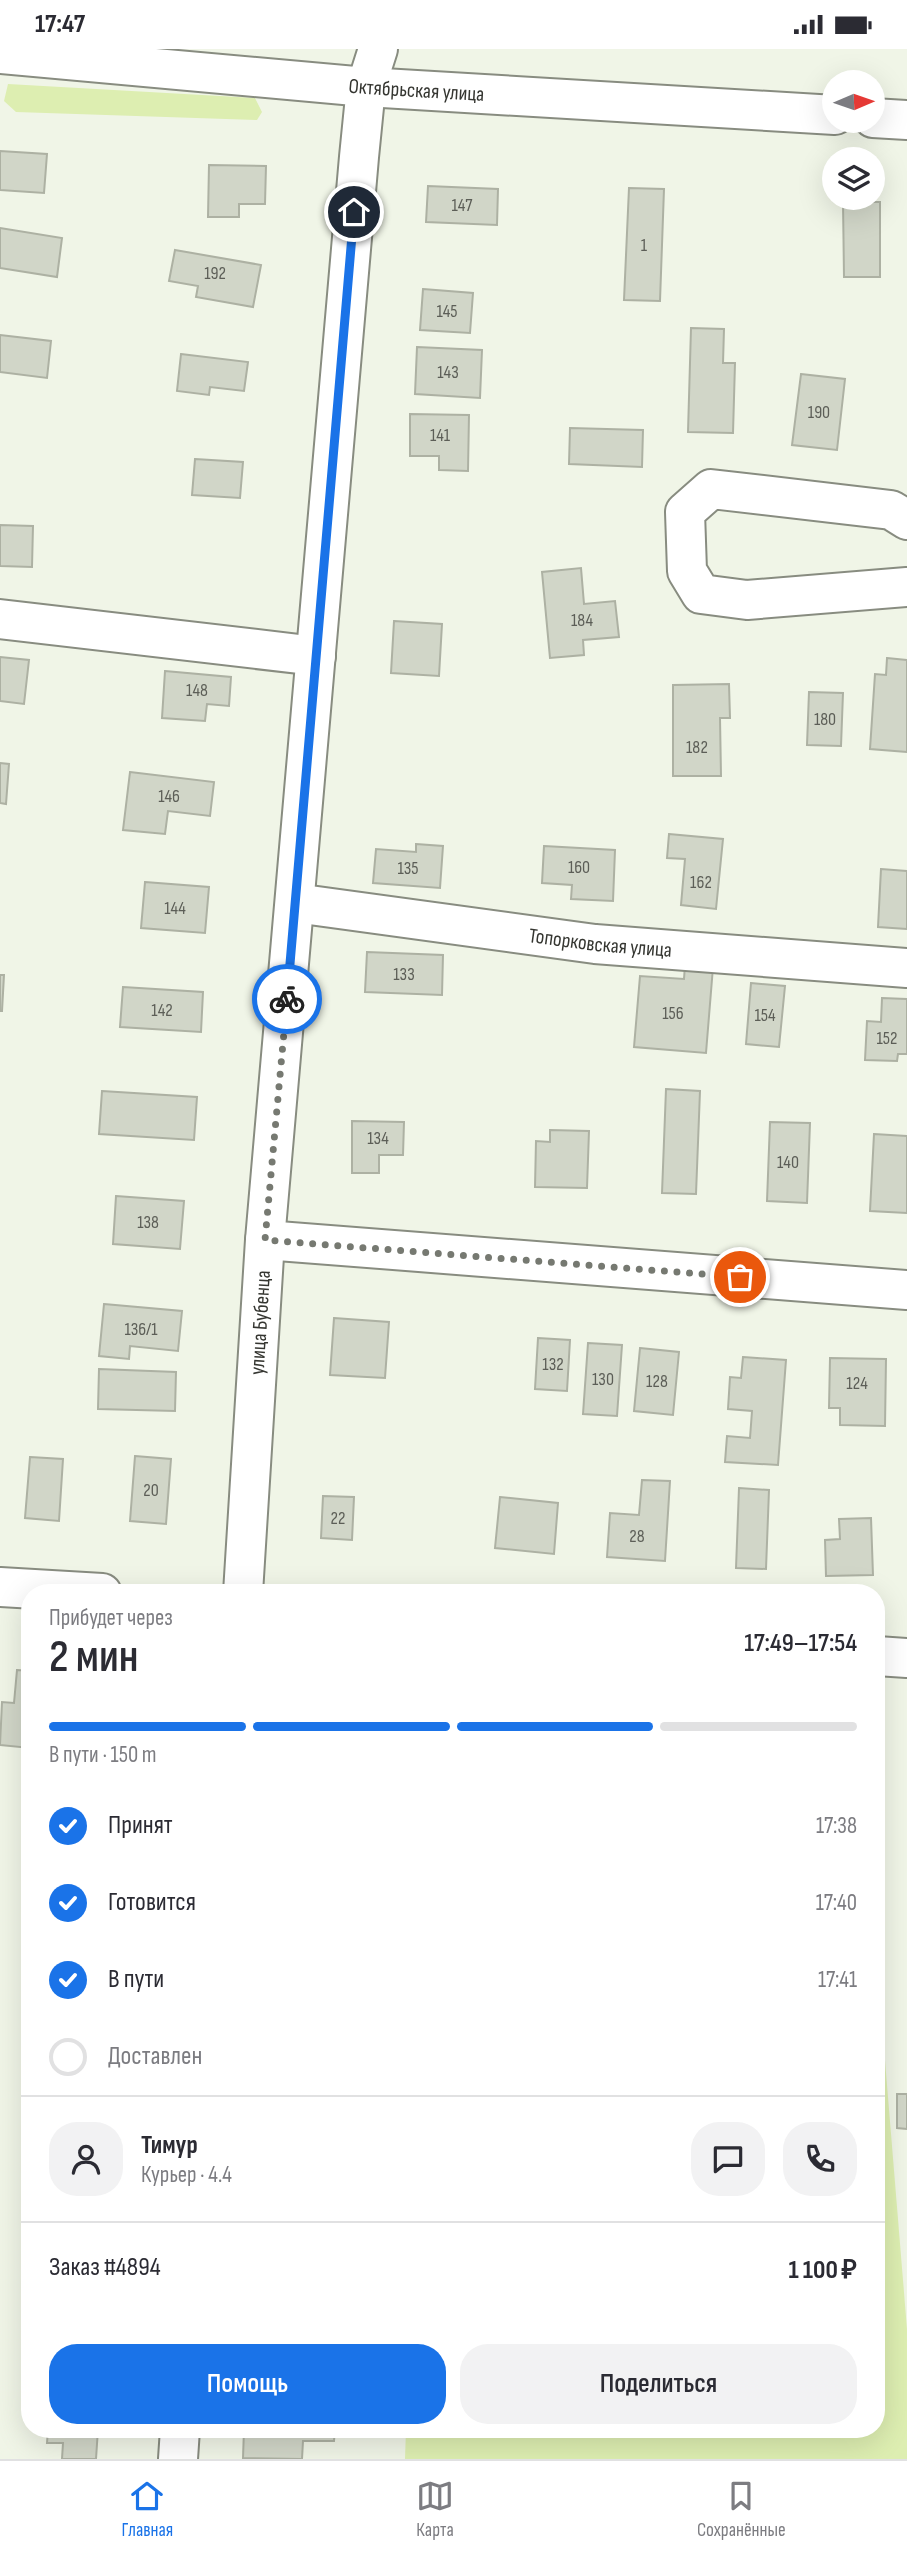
<!DOCTYPE html>
<html lang="ru">
<meta charset="utf-8">
<style>
:root{--surface:#fff;--page:#f2f2f3;--text:#2b2b33;--muted:#7c7c81;--line:#e1e1e2;--accent:#1a73e8}
body{margin:0;font-family:"Sofia Sans Condensed",sans-serif;background:var(--page);color:var(--text);height:100vh;display:flex;flex-direction:column;font-size:26px;white-space:nowrap}
*{box-sizing:border-box;margin:0}
p{font-size:23px;color:var(--muted)}
.icon{flex:none;width:38px;height:38px;fill:none;stroke:currentColor;stroke-width:2;stroke-linecap:round;stroke-linejoin:round}
.map{position:relative;flex:1;overflow:hidden}
.side{position:absolute;left:21px;top:1535px;width:864px;height:854px;display:flex;flex-direction:column;background:var(--surface);border-radius:28px;box-shadow:0 7px 28px #0002}
.side>*{flex:none}
.needle{width:46px;rotate:88deg}
.tools{position:absolute;left:822px;top:21px;display:grid;gap:14px}
.tools a{display:grid;place-items:center;width:63px;height:63px;border-radius:50%;background:var(--surface);box-shadow:0 7px 28px #0002;font-size:35px}
.pin{position:absolute;display:grid;place-items:center;width:60px;height:60px;color:#fff;margin:-30px;border:4px solid #fff;border-radius:50%;box-shadow:0 2px 7px #0007}
.courier{position:absolute;display:grid;place-items:center;width:70px;height:70px;margin:-35px;border:5px solid #1a73e8;border-radius:50%;background:#fff;color:#222;box-shadow:0 2px 9px #0007}
.overview em{font-style:normal;font-weight:600}
.overview div{display:flex;flex-direction:column-reverse}
.overview{display:flex;align-items:center;justify-content:space-between;height:119px;padding:0 28px}
h1{font-size:46px;font-weight:600;line-height:52px}
.bar{display:grid;grid-template-columns:repeat(4,1fr);gap:10px 7px;align-content:center;height:84px;padding:0 28px}
.bar i{height:9px;border-radius:5px;background:var(--line)}
.bar .on{background:var(--accent)}
.bar p{grid-column:span 4}
.line{display:flex;align-items:center;gap:18px;padding:0 28px;border-top:2px solid var(--line)}
.line div{flex:1}
.round{display:grid;place-items:center;flex:none;width:74px;height:74px;border-radius:28px;background:var(--page)}
ol{padding:0 28px;list-style:none}
li{display:flex;align-items:center;gap:21px;height:77px}
li p{margin-inline-start:auto}
li .icon{padding:7px;border-radius:50%;background:var(--accent);color:#fff;stroke-width:4}
li:last-child{color:var(--muted)}
li i{width:38px;height:38px;border:4px solid var(--line);border-radius:50%}
.primary-button{display:flex;gap:14px;margin-top:auto;padding:14px 28px}
.primary-button a{flex:1;height:80px;border-radius:28px;background:var(--accent);color:#fff;font-size:28px;font-weight:600;line-height:80px;text-align:center}
.primary-button a+a{background:var(--page);color:var(--text)}
.status{display:flex;justify-content:space-between;align-items:center;height:49px;padding:0 35px;background:var(--surface);direction:ltr}
.status svg{height:19px;fill:currentColor}
.menu{display:flex;justify-content:space-around;align-items:center;height:98px;border-top:2px solid var(--line);background:var(--surface);font-size:19px;color:var(--muted)}
.menu a{display:grid;justify-items:center;gap:4px}
.menu .on{color:var(--accent)}
.map>svg:first-child{display:block}
</style>
<div class="status"><b>17:47</b><svg viewBox="0 0 49 12"><path d="M0 12V9h3v3zM5 12V6h3v6zM10 12V3h3v9zM15 12V0h3v12zM26 1h20v11H26zM47 4h2v5h-2z"/></svg></div>
<div class="map">
<svg width="907" height="2410" viewBox="0 0 907 2410">
<rect width="100%" height="100%" fill="#f0f5e7"/>
<!-- green -->
<path fill="#ddeeb1" d="M 8,35 L 255,49 L 262,63 L 257,71 L 16,63 L 4,52 Z
M 877,1987 L 883,1987 L 907,2280 L 907,2410 L 405,2410 L 406,2380 L 877,2380 Z"/>
<!-- building -->
<path fill="#d1d6c8" stroke="#adb1a3" stroke-width="2" d="M 0,102 L 47,105 L 44,144 L 0,141 Z
M 209,116 L 266,117 L 265,155 L 239,155 L 239,168 L 208,168 Z
M 428,137 L 498,140 L 497,176 L 426,173 Z
M 629,139 L 664,140 L 660,252 L 624,251 Z
M 843,153 L 880,153 L 880,228 L 844,228 Z
M 0,179 L 62,189 L 57,228 L 0,219 Z
M 175,201 L 261,216 L 253,258 L 196,248 L 198,237 L 169,232 Z
M 423,240 L 473,244 L 470,284 L 420,281 Z
M 691,279 L 724,280 L 723,314 L 735,314 L 733,384 L 688,383 Z
M 0,286 L 51,292 L 47,329 L 0,323 Z
M 417,298 L 482,301 L 480,349 L 415,345 Z
M 181,305 L 248,313 L 244,342 L 210,338 L 209,346 L 177,342 Z
M 801,325 L 845,330 L 837,401 L 792,396 Z
M 410,365 L 469,366 L 468,422 L 439,421 L 439,407 L 410,407 Z
M 570,379 L 643,381 L 642,418 L 569,415 Z
M 195,410 L 243,413 L 240,449 L 192,446 Z
M 0,476 L 33,477 L 32,518 L 0,517 Z
M 581,519 L 584,555 L 615,552 L 619,588 L 583,591 L 584,606 L 550,609 L 542,523 Z
M 394,572 L 442,575 L 439,627 L 391,624 Z
M 0,608 L 29,611 L 24,655 L 0,652 Z
M 887,609 L 907,611 L 907,703 L 870,700 L 875,625 L 886,626 Z
M 165,622 L 231,628 L 229,657 L 207,655 L 205,672 L 162,669 Z
M 729,635 L 730,669 L 720,669 L 721,727 L 673,727 L 673,636 Z
M 809,643 L 843,644 L 841,697 L 807,696 Z
M 0,714 L 9,715 L 6,755 L 0,754 Z
M 130,723 L 214,733 L 210,767 L 168,762 L 165,785 L 123,781 Z
M 669,785 L 723,790 L 716,860 L 681,856 L 685,810 L 667,809 Z
M 416,795 L 443,797 L 440,839 L 373,834 L 376,800 L 416,803 Z
M 544,797 L 615,801 L 613,852 L 571,850 L 572,836 L 542,834 Z
M 881,820 L 907,822 L 907,880 L 878,878 Z
M 145,833 L 209,838 L 205,884 L 141,879 Z
M 367,903 L 443,906 L 442,946 L 365,943 Z
M 685,916 L 713,918 L 706,1004 L 634,998 L 640,927 L 684,930 Z
M 0,926 L 4,926 L 2,962 L 0,962 Z
M 751,934 L 785,937 L 779,998 L 746,995 Z
M 123,938 L 203,943 L 201,983 L 120,978 Z
M 882,949 L 907,950 L 907,1005 L 898,1005 L 897,1012 L 865,1011 L 867,972 L 881,973 Z
M 666,1040 L 700,1042 L 696,1145 L 662,1144 Z
M 102,1042 L 197,1048 L 194,1091 L 99,1085 Z
M 352,1072 L 404,1073 L 403,1106 L 379,1106 L 379,1124 L 352,1124 Z
M 770,1073 L 810,1074 L 807,1154 L 767,1152 Z
M 550,1081 L 589,1082 L 587,1139 L 535,1138 L 536,1092 L 550,1093 Z
M 874,1085 L 907,1087 L 907,1164 L 870,1162 Z
M 116,1147 L 184,1152 L 180,1200 L 113,1195 Z
M 104,1255 L 182,1262 L 178,1302 L 130,1297 L 129,1310 L 99,1307 Z
M 334,1269 L 389,1273 L 385,1329 L 330,1326 Z
M 538,1289 L 570,1291 L 567,1342 L 535,1340 Z
M 588,1294 L 622,1296 L 617,1367 L 583,1365 Z
M 640,1299 L 679,1303 L 673,1366 L 634,1362 Z
M 743,1308 L 786,1311 L 778,1416 L 725,1413 L 727,1387 L 750,1389 L 752,1362 L 728,1360 L 730,1328 L 741,1329 Z
M 830,1309 L 886,1310 L 885,1377 L 840,1376 L 840,1359 L 829,1359 Z
M 99,1320 L 176,1323 L 175,1362 L 98,1360 Z
M 135,1407 L 171,1410 L 166,1475 L 130,1472 Z
M 30,1408 L 63,1410 L 59,1472 L 25,1469 Z
M 642,1431 L 670,1432 L 665,1512 L 607,1508 L 610,1464 L 639,1466 Z
M 739,1439 L 769,1441 L 766,1520 L 736,1519 Z
M 323,1447 L 354,1448 L 352,1491 L 321,1489 Z
M 500,1448 L 558,1454 L 554,1505 L 495,1499 Z
M 871,1469 L 873,1526 L 826,1527 L 825,1491 L 840,1490 L 839,1470 Z
M 17,1621 L 30,1622 L 30,1699 L 0,1696 L 2,1653 L 14,1654 Z
M 897,2045 L 907,2045 L 907,2080 L 897,2079 Z
M 48,2380 L 98,2380 L 96,2410 L 62,2410 L 63,2394 L 47,2394 Z
M 244,2380 L 335,2380 L 334,2392 L 303,2392 L 302,2410 L 243,2409 Z"/>
<g fill="none" stroke-linecap="round" stroke-linejoin="round">
<defs>
<g id="minor">
<path id="s1" d="M 0,5 L 366,38 L 835,66"/>
<path d="M 873,69 L 907,71"/>
<path d="M 907,471 L 891,461 L 711,440 L 685,463 L 687,522 L 701,545 L 747,551 L 907,538"/>
<path d="M 0,570 L 316,607"/>
<path id="s2" d="M 295,854 L 595,895 L 907,919"/>
<path d="M 265,1191 L 907,1241"/>
<path d="M 0,1538 L 102,1544"/>
<path id="s3" d="M 243,1544 L 265,1191 L 359,108 L 366,38 L 378,0"/>
<path d="M 877,1607 L 907,1609"/>
<path d="M 178,2410 L 180,2380"/>
</g>
</defs>
<!-- minor casing -->
<use href="#minor" stroke="#888c80" stroke-width="42"/>
<!-- minor -->
<use href="#minor" stroke="#fff" stroke-width="38"/>
</g>
<g fill="none" stroke-linecap="round" stroke-linejoin="round">
<!-- done -->
<path stroke="#767971" stroke-width="7" stroke-dasharray="0 12.6" d="M 287,950 L 265,1191 L 740,1228"/>
<!-- route -->
<path stroke="#1a73e8" stroke-width="9" d="M 287,950 L 354,163"/>
</g>
<g text-anchor="middle" stroke-width="6" stroke-linejoin="round" paint-order="stroke">
<!-- number labels -->
<g font-size="18" fill="#5c5e57">
<text x="462" y="162">147</text>
<text x="644" y="202">1</text>
<text x="215" y="230">192</text>
<text x="447" y="268">145</text>
<text x="448" y="329">143</text>
<text x="819" y="369">190</text>
<text x="440" y="392">141</text>
<text x="582" y="577">184</text>
<text x="197" y="647">148</text>
<text x="825" y="676">180</text>
<text x="697" y="704">182</text>
<text x="169" y="753">146</text>
<text x="579" y="824">160</text>
<text x="408" y="825">135</text>
<text x="701" y="839">162</text>
<text x="175" y="865">144</text>
<text x="404" y="931">133</text>
<text x="162" y="967">142</text>
<text x="673" y="970">156</text>
<text x="765" y="972">154</text>
<text x="887" y="995">152</text>
<text x="378" y="1095">134</text>
<text x="788" y="1119">140</text>
<text x="148" y="1179">138</text>
<text x="141" y="1286">136/1</text>
<text x="553" y="1321">132</text>
<text x="603" y="1336">130</text>
<text x="657" y="1338">128</text>
<text x="857" y="1340">124</text>
<text x="151" y="1447">20</text>
<text x="338" y="1475">22</text>
<text x="637" y="1493">28</text>
</g>
<!-- street labels -->
<g font-size="21" fill="#353631" stroke="#f0f5e7">
<text dy="7" stroke="none"><textPath href="#s1" startOffset="418">Октябрьская улица</textPath></text>
<text dy="7" stroke="none"><textPath href="#s2" startOffset="308">Топорковская улица</textPath></text>
<text dy="7" stroke="none"><textPath href="#s3" startOffset="271">улица Бубенца</textPath></text>
</g>
</g>
</svg>
<div class="tools">
<a><svg class="needle" viewBox="-14 -14 28 28"><path d="M0-13l5 13h-10z" fill="#e53935"/><path d="M0 13l5-13h-10z" fill="#7c7c81"/></svg></a>
<a><svg class="icon" aria-label="layers" viewBox="0 0 24 24"><path d="M12 4l9 5-9 5-9-5zM3 14l9 5 9-5"/></svg></a>
</div>
<div class="pin" style="left:740px;top:1228px;background:#ea580c"><svg class="icon" aria-label="bag" viewBox="0 0 24 24"><path d="M5 8h14l-1 12H6zM9 8a3 3 0 0 1 6 0"/></svg></div>
<div class="pin" style="left:354px;top:163px;background:#1f2937"><svg class="icon" aria-label="home" viewBox="0 0 24 24"><path d="M3 11l9-7 9 7M6 9v11h12V9"/></svg></div>
<div class="courier" style="left:287px;top:950px"><svg class="icon" aria-label="bike" viewBox="0 0 24 24"><circle cx="6" cy="16" r="4"/><circle cx="18" cy="16" r="4"/><path d="M6 16l4-8h5l3 8M10 8l3 8H6M13 5h3"/></svg></div>
<section class="side">
<div class="overview"><div><h1>2 мин</h1><p>Прибудет через</p></div><em>17:49–17:54</em></div>
<div class="bar"><i class="on"></i><i class="on"></i><i class="on"></i><i></i><p>В пути · 150 m</p></div>
<ol>
<li><svg class="icon" aria-label="check" viewBox="0 0 24 24"><path d="M5 12l5 5 9-10"/></svg>Принят<p>17:38</p></li>
<li><svg class="icon" aria-label="check" viewBox="0 0 24 24"><path d="M5 12l5 5 9-10"/></svg>Готовится<p>17:40</p></li>
<li><svg class="icon" aria-label="check" viewBox="0 0 24 24"><path d="M5 12l5 5 9-10"/></svg>В пути<p>17:41</p></li>
<li><i></i>Доставлен</li>
</ol>
<div class="line" style="height:126px"><a class="round"><svg class="icon" aria-label="person" viewBox="0 0 24 24"><circle cx="12" cy="8" r="4"/><path d="M4 21q1-7 8-7t8 7"/></svg></a><div><b>Тимур</b><p>Курьер · 4.4</p></div><a class="round"><svg class="icon" aria-label="chat" viewBox="0 0 24 24"><path d="M4 5h16v11H9l-5 4z"/></svg></a><a class="round"><svg class="icon" aria-label="phone" viewBox="0 0 24 24"><path d="M5 4h4l2 5-3 2q2 4 5 5l2-3 5 2v4C11 20 4 13 5 4z"/></svg></a></div>
<div class="line" style="height:91px"><div>Заказ #4894</div><b>1 100 ₽</b></div>
<div class="primary-button"><a>Помощь</a><a>Поделиться</a></div>
</section>
</div>
<nav class="menu">
<a class="on"><svg class="icon" aria-label="home" viewBox="0 0 24 24"><path d="M3 11l9-7 9 7M6 9v11h12V9"/></svg>Главная</a>
<a><svg class="icon" aria-label="map" viewBox="0 0 24 24"><path d="M3 6l6-2 6 2 6-2v14l-6 2-6-2-6 2zM9 4v14M15 6v14"/></svg>Карта</a>
<a><svg class="icon" aria-label="saved" viewBox="0 0 24 24"><path d="M7 4h10v16l-5-4-5 4z"/></svg>Сохранённые</a>
</nav>
